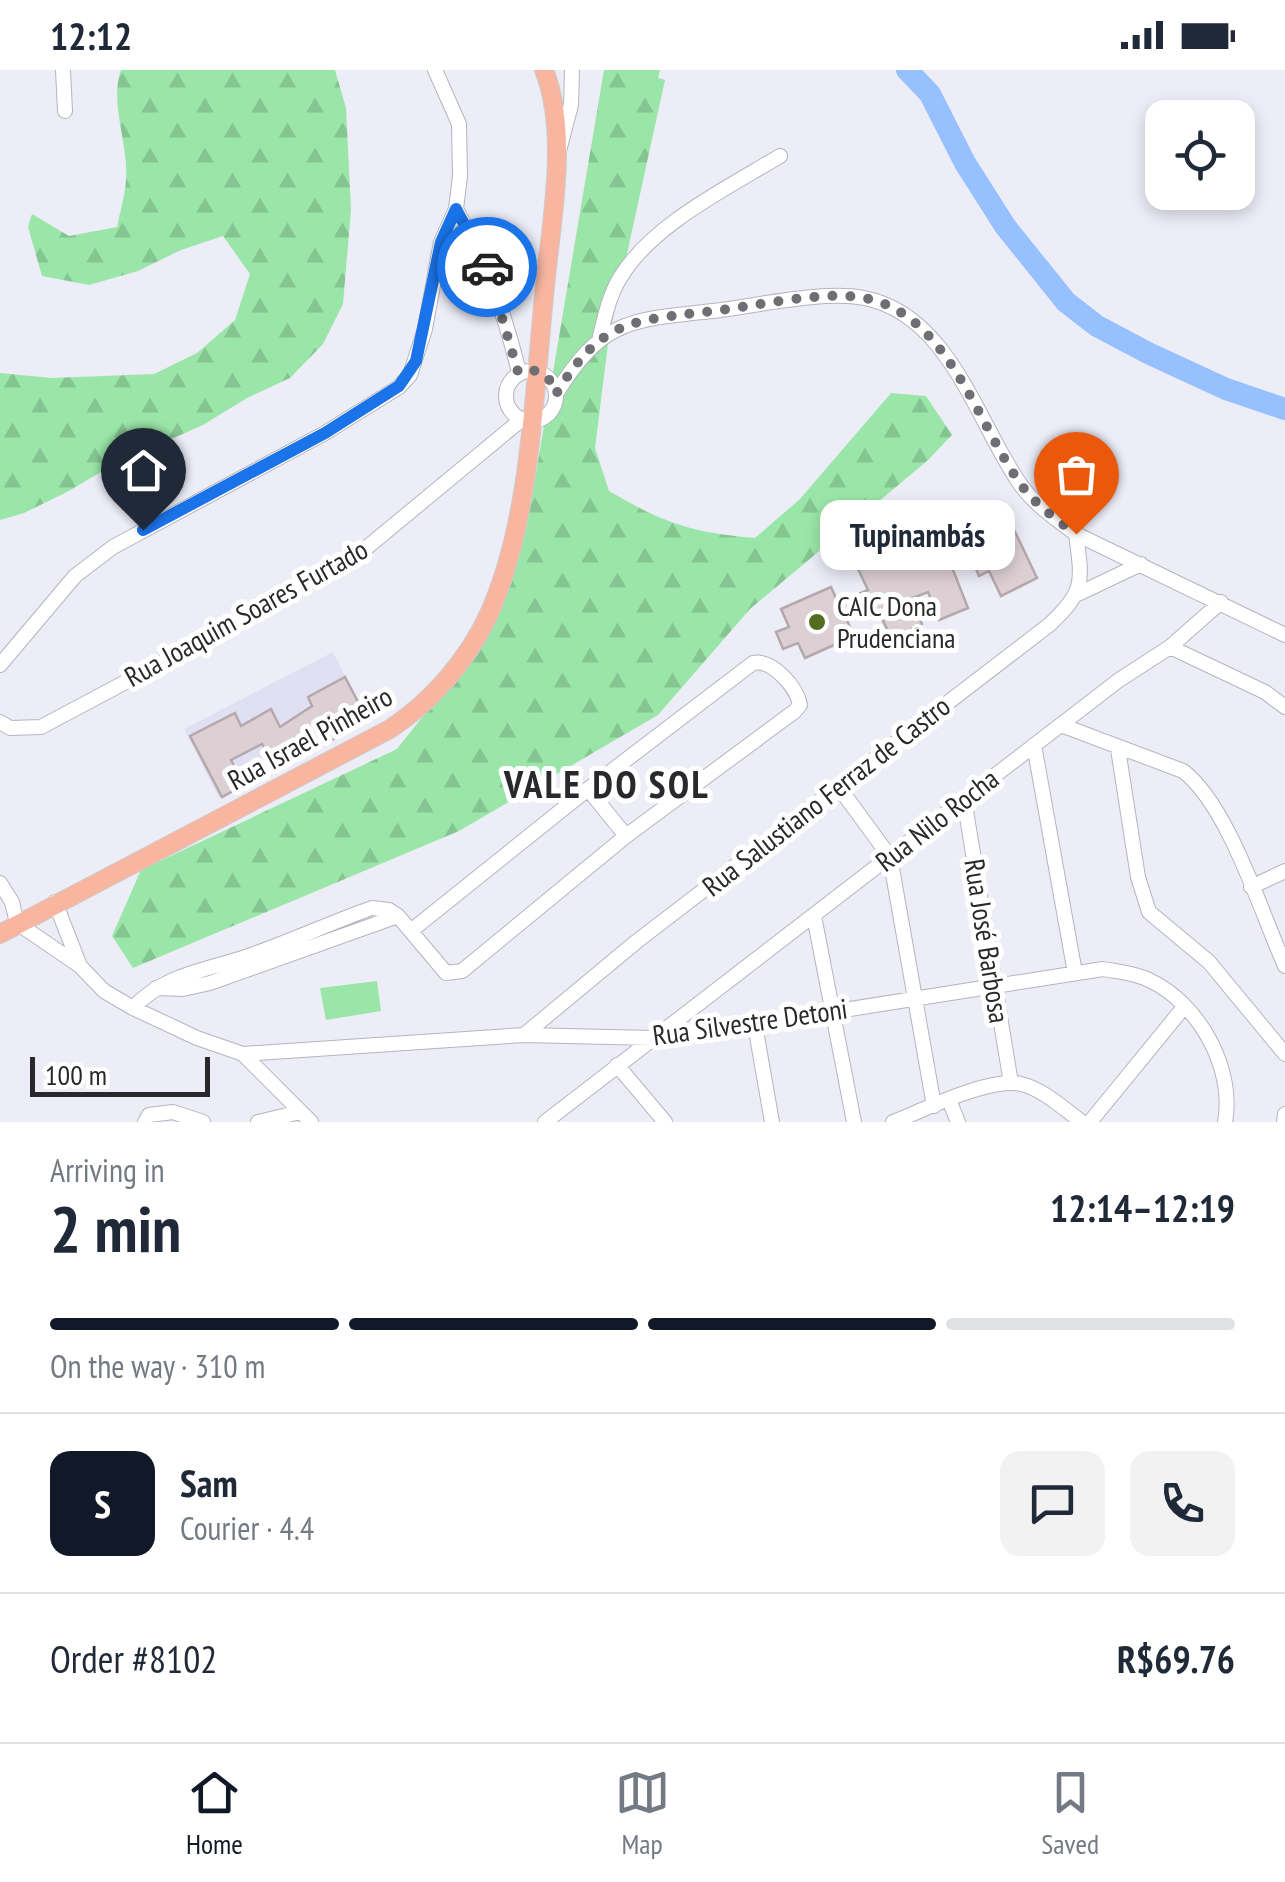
<!DOCTYPE html>
<meta charset="utf-8">
<style>
:root{--surface:#fff;--page:#f2f2f3;--text:#1f2937;--muted:#747a83;--line:#e0e1e3;--accent:#111827}
body{margin:0;font-family:"PT Sans Narrow",sans-serif;background:var(--page);color:var(--text);height:100vh;display:flex;flex-direction:column;font-size:38px;white-space:nowrap}
*{box-sizing:border-box;margin:0}
p{font-size:32px;color:var(--muted)}
.icon{flex:none;width:55px;height:55px;fill:none;stroke:currentColor;stroke-width:2;stroke-linecap:round;stroke-linejoin:round}
.map{position:relative;height:1052px;overflow:hidden}
.details{display:flex;flex-direction:column;background:var(--surface);flex:1}
.details>*{flex:none}
.fabs{position:absolute;left:1145px;top:30px;display:grid;gap:20px}
.fabs a{display:grid;place-items:center;width:110px;height:110px;border-radius:20px;background:var(--surface);box-shadow:0 5px 15px #0003;font-size:50px}
.scale{position:absolute;left:30px;bottom:25px;width:180px;box-sizing:border-box;padding-left:10px;border:5px solid #29292d;border-top:0;font-size:28px;line-height:35px;white-space:nowrap;color:#29292d;-webkit-text-stroke:8px #fff;paint-order:stroke}
.pin{position:absolute;display:grid;place-items:center;width:85px;height:85px;color:#fff;margin:-102px -42px;border-radius:50% 50% 50% 0;rotate:-45deg;box-shadow:0 0 10px #0007}
.pin .icon{rotate:45deg}
.courier{position:absolute;display:grid;place-items:center;width:100px;height:100px;margin:-50px;border:8px solid #1a73e8;border-radius:50%;background:#fff;color:#222;box-shadow:0 2px 12px #0007}
.bubble{position:absolute;height:70px;border-radius:20px;background:var(--surface);box-shadow:0 5px 15px #0003;font-size:32px;font-weight:700;line-height:70px;text-align:center}
.summary em{font-style:normal;font-weight:700}
.summary div{display:flex;flex-direction:column-reverse}
.summary{display:flex;align-items:center;justify-content:space-between;height:170px;padding:0 50px}
h1{font-size:65px;font-weight:700;line-height:75px}
.bar{display:grid;grid-template-columns:repeat(4,1fr);gap:15px 10px;align-content:center;height:120px;padding:0 50px}
.bar i{height:12px;border-radius:8px;background:var(--line)}
.bar .selected{background:var(--accent)}
.bar p{grid-column:span 4}
.line{display:flex;align-items:center;gap:25px;padding:0 50px;border-top:2px solid var(--line)}
.line div{flex:1}
.round{display:grid;place-items:center;flex:none;width:105px;height:105px;border-radius:20px;background:var(--page)}
.status{display:flex;justify-content:space-between;align-items:center;height:70px;padding:0 50px;background:var(--surface);direction:ltr}
.status svg{height:28px;fill:currentColor}
.menu{display:flex;justify-content:space-around;align-items:center;height:140px;border-top:2px solid var(--line);background:var(--surface);font-size:28px;color:var(--muted)}
.menu a{display:grid;justify-items:center;gap:5px}
.menu .selected{color:var(--accent)}
.map>svg:first-child{display:block}
</style>
<div class="status"><b>12:12</b><svg viewBox="0 0 49 12"><path d="M0 12V9h3v3zM5 12V6h3v6zM10 12V3h3v9zM15 12V0h3v12zM26 1h20v11H26zM47 4h2v5h-2z"/></svg></div>
<div class="map">
<svg width="1285" height="1052" viewBox="0 0 1285 1052">
<defs>
<pattern id="forest-firs" width="22" height="20" patternUnits="userSpaceOnUse" patternTransform="scale(2.5)"><rect width="22" height="20" fill="#9ae6a8"/><path d="M5 1l3.5 6h-7zM16 11l3.5 6h-7z" fill="#85c591"/></pattern>
</defs>
<rect width="100%" height="100%" fill="#ededf8"/>
<!-- built -->
<path fill="#e1e0f3" d="M 333,582 L 368,651 L 219,728 L 184,659 Z"/>
<!-- forest -->
<path fill="url(#forest-firs)" d="M 121,0 L 335,0 L 346,38 L 351,140 L 343,234 L 323,274 L 290,308 L 247,328 L 203,355 L 111,396 L 67,422 L 24,443 L 0,450 L 0,303 L 52,308 L 154,304 L 197,283 L 235,250 L 250,204 L 223,166 L 181,180 L 138,201 L 89,215 L 42,206 L 28,157 L 32,144 L 69,166 L 117,157 C 120,142 125,126 126,110 C 129,75 109,33 121,0 Z
M 604,0 L 660,0 L 658,8 L 665,10 L 609,266 L 595,378 L 609,421 C 663,453 693,463 755,468 L 800,429 L 891,323 L 926,326 L 952,365 L 927,391 L 750,539 L 658,645 L 459,761 L 133,898 L 112,866 L 141,800 L 397,679 L 494,556 L 536,403 Z"/>
<!-- park -->
<path fill="#9ae6a8" d="M 377,911 L 381,941 L 326,950 L 320,918 Z"/>
<g fill="none" stroke-linecap="round" stroke-linejoin="round">
<!-- river -->
<path stroke="#96c0fe" stroke-width="22" d="M 907,0 L 930,24 L 965,93 L 1005,156 L 1066,232 L 1097,256 L 1148,283 L 1226,319 L 1285,339"/>
</g>
<!-- building -->
<path fill="#ddd0d4" stroke="#b4a8ab" stroke-width="2.5" d="M 1006,443 L 1037,508 L 1001,526 L 989,501 L 979,506 L 962,464 Z
M 931,444 L 968,538 L 939,550 L 928,522 L 910,529 L 922,554 L 892,569 L 875,535 L 846,548 L 854,566 L 805,588 L 798,573 L 783,579 L 776,562 L 789,557 L 781,539 L 831,517 L 838,533 L 868,520 L 850,482 L 907,459 L 905,454 Z
M 345,607 L 368,651 L 276,699 L 262,674 L 231,690 L 244,715 L 222,727 L 190,666 L 235,643 L 241,656 L 271,639 L 280,657 L 312,636 L 308,627 Z"/>
<g fill="none" stroke-linecap="round" stroke-linejoin="round">
<defs>
<path id="minor" d="M 63,0 L 65,41
M 559,81 L 571,35 L 572,0
M 456,139 C 487,193 504,242 519,302
M 600,266 C 605,246 609,226 620,208 C 651,155 729,117 780,86
M506 326a25 25 0 1 1 50 0a25 25 0 1 1-50 0Z
M 556,324 C 602,249 630,250 713,241 C 755,236 824,220 864,228 C 949,244 977,352 1020,414 C 1034,434 1056,449 1076,464 L 1285,565
M 1078,524 L 1141,494
M 1170,577 L 1265,622 L 1285,637
M 0,595 L 75,506 L 113,477 L 325,363 L 399,317 L 410,305 L 425,259 L 441,172 L 456,139 L 460,106 L 459,54 L 435,0
M 0,652 L 10,658 L 41,657 L 257,542 L 365,479 L 521,350
M 1061,655 L 1183,701 C 1228,735 1261,842 1285,896
M 1034,675 L 1075,903
M 1118,679 L 1138,807 L 1149,842 L 1209,892 L 1285,984
M 838,716 L 890,787 L 934,1036
M 588,719 L 626,766
M 964,729 L 1011,1013
M 0,813 L 12,832 L 17,853 L 80,896 L 55,832
M 1251,817 L 1285,801
M 814,846 L 854,1052
M 80,896 L 104,921 L 133,938 L 197,968 L 243,984 L 524,965 L 653,968 L 686,965 L 1103,899 C 1119,902 1135,903 1149,910 C 1199,933 1235,999 1225,1052
M 156,918 L 183,919 L 210,913 L 398,846
M 133,938 C 165,903 211,900 254,884 C 294,870 332,852 372,838 L 389,840 L 398,846 L 446,903 L 462,901 L 626,766 L 795,641 L 800,635 C 797,617 772,589 753,593 L 588,719 L 412,860
M 755,955 L 772,1052
M 524,965 L 636,872 L 1049,555 C 1086,521 1082,511 1076,464
M 243,984 L 311,1052
M 617,995 L 665,1052
M 949,1030 L 958,1052
M 145,1052 L 149,1045 L 173,1042 L 203,1052
M 258,1052 L 300,1042
M 545,1052 L 1119,610 L 1170,577 L 1221,532
M 893,1052 C 924,1040 989,1007 1021,1014 C 1043,1019 1064,1039 1082,1052
M 1090,1052 L 1184,937
M 1284,1052 L 1285,1044"/>
<path id="major" d="M 0,864 L 390,659 C 431,632 467,591 488,546 C 530,456 534,325 544,226 C 550,157 570,65 544,0"/>
</defs>
<!-- minor casing -->
<use href="#minor" stroke="#b5b4bf" stroke-width="16"/>
<!-- major casing -->
<use href="#major" stroke="#cccccd" stroke-width="20"/>
<!-- minor -->
<use href="#minor" stroke="#fff" stroke-width="14"/>
<!-- major -->
<use href="#major" stroke="#f8b6a1" stroke-width="18"/>
</g>
<g fill="none" stroke-linecap="round" stroke-linejoin="round">
<!-- done -->
<path stroke="#6e6e74" stroke-width="10" stroke-dasharray="0 18" d="M 487,197 L 518,302 C 537,296 551,305 556,324 C 602,249 630,251 713,241 C 756,236 824,220 864,228 C 947,243 977,353 1020,413 C 1034,434 1056,449 1076,464"/>
<!-- route -->
<path stroke="#1a73e8" stroke-width="12" d="M 143,460 L 325,363 L 399,316 L 416,291 L 441,172 L 456,139 L 487,197"/>
</g>
<!-- markers -->
<circle fill="#536d1e" stroke="#fff" stroke-width="4" cx="817" cy="552" r="10"/>
<g text-anchor="middle" stroke-width="10" stroke-linejoin="round" paint-order="stroke">
<!-- poi labels -->
<g font-size="28" fill="#29292d" stroke="#fff" text-anchor="start">
<text x="837" y="546">CAIC Dona<tspan x="837" dy="32">Prudenciana</tspan></text>
</g>
<!-- street labels -->
<g font-size="28" fill="#29292d" stroke="#fff">
<text transform="translate(246 543) rotate(-29)" y="10">Rua Joaquim Soares Furtado</text>
<text transform="translate(310 668) rotate(-29)" y="10">Rua Israel Pinheiro</text>
<text transform="translate(826 726) rotate(-38)" y="10">Rua Salustiano Ferraz de Castro</text>
<text transform="translate(937 750) rotate(-38)" y="10">Rua Nilo Rocha</text>
<text transform="translate(987 871) rotate(81)" y="10">Rua José Barbosa</text>
<text transform="translate(750 952) rotate(-8)" y="10">Rua Silvestre Detoni</text>
</g>
<!-- district labels -->
<g font-size="38" font-weight="bold" letter-spacing="2.5" fill="#29292d" stroke="#fff">
<text x="607" y="728">VALE DO SOL</text>
</g>
</g>
</svg>
<div class="fabs">
<a><svg class="icon" aria-label="locate" viewBox="0 0 24 24"><circle cx="12" cy="12" r="6"/><path d="M12 2v4M12 18v4M2 12h4M18 12h4"/></svg></a>
</div>
<div class="scale">100 m</div>
<div class="pin" style="left:1076px;top:464px;background:#ea580c"><svg class="icon" aria-label="bag" viewBox="0 0 24 24"><path d="M5 8h14l-1 12H6zM9 8a3 3 0 0 1 6 0"/></svg></div>
<div class="pin" style="left:143px;top:460px;background:#1f2937"><svg class="icon" aria-label="home" viewBox="0 0 24 24"><path d="M3 11l9-7 9 7M6 9v11h12V9"/></svg></div>
<div class="courier" style="left:487px;top:197px"><svg class="icon" aria-label="car" viewBox="0 0 24 24"><path d="M5 17H2v-5l4-1 3-4h7l3 4 3 1v5h-3M9 17h6M6 11h13"/><circle cx="7" cy="17" r="2"/><circle cx="17" cy="17" r="2"/></svg></div>
<div class="bubble" style="left:820px;top:430px;width:195px">Tupinambás</div>
</div>
<section class="details">
<div class="summary"><div><h1>2 min</h1><p>Arriving in</p></div><em>12:14–12:19</em></div>
<div class="bar"><i class="selected"></i><i class="selected"></i><i class="selected"></i><i></i><p>On the way · 310 m</p></div>
<div class="line" style="height:180px"><b class="round" style="background:var(--accent);color:#fff">S</b><div><b>Sam</b><p>Courier · 4.4</p></div><a class="round"><svg class="icon" aria-label="chat" viewBox="0 0 24 24"><path d="M4 5h16v11H9l-5 4z"/></svg></a><a class="round"><svg class="icon" aria-label="phone" viewBox="0 0 24 24"><path d="M5 4h4l2 5-3 2q2 4 5 5l2-3 5 2v4C11 20 4 13 5 4z"/></svg></a></div>
<div class="line" style="height:130px"><div>Order #8102</div><b>R$69.76</b></div>
</section>
<nav class="menu">
<a class="selected"><svg class="icon" aria-label="home" viewBox="0 0 24 24"><path d="M3 11l9-7 9 7M6 9v11h12V9"/></svg>Home</a>
<a><svg class="icon" aria-label="map" viewBox="0 0 24 24"><path d="M3 6l6-2 6 2 6-2v14l-6 2-6-2-6 2zM9 4v14M15 6v14"/></svg>Map</a>
<a><svg class="icon" aria-label="saved" viewBox="0 0 24 24"><path d="M7 4h10v16l-5-4-5 4z"/></svg>Saved</a>
</nav>
